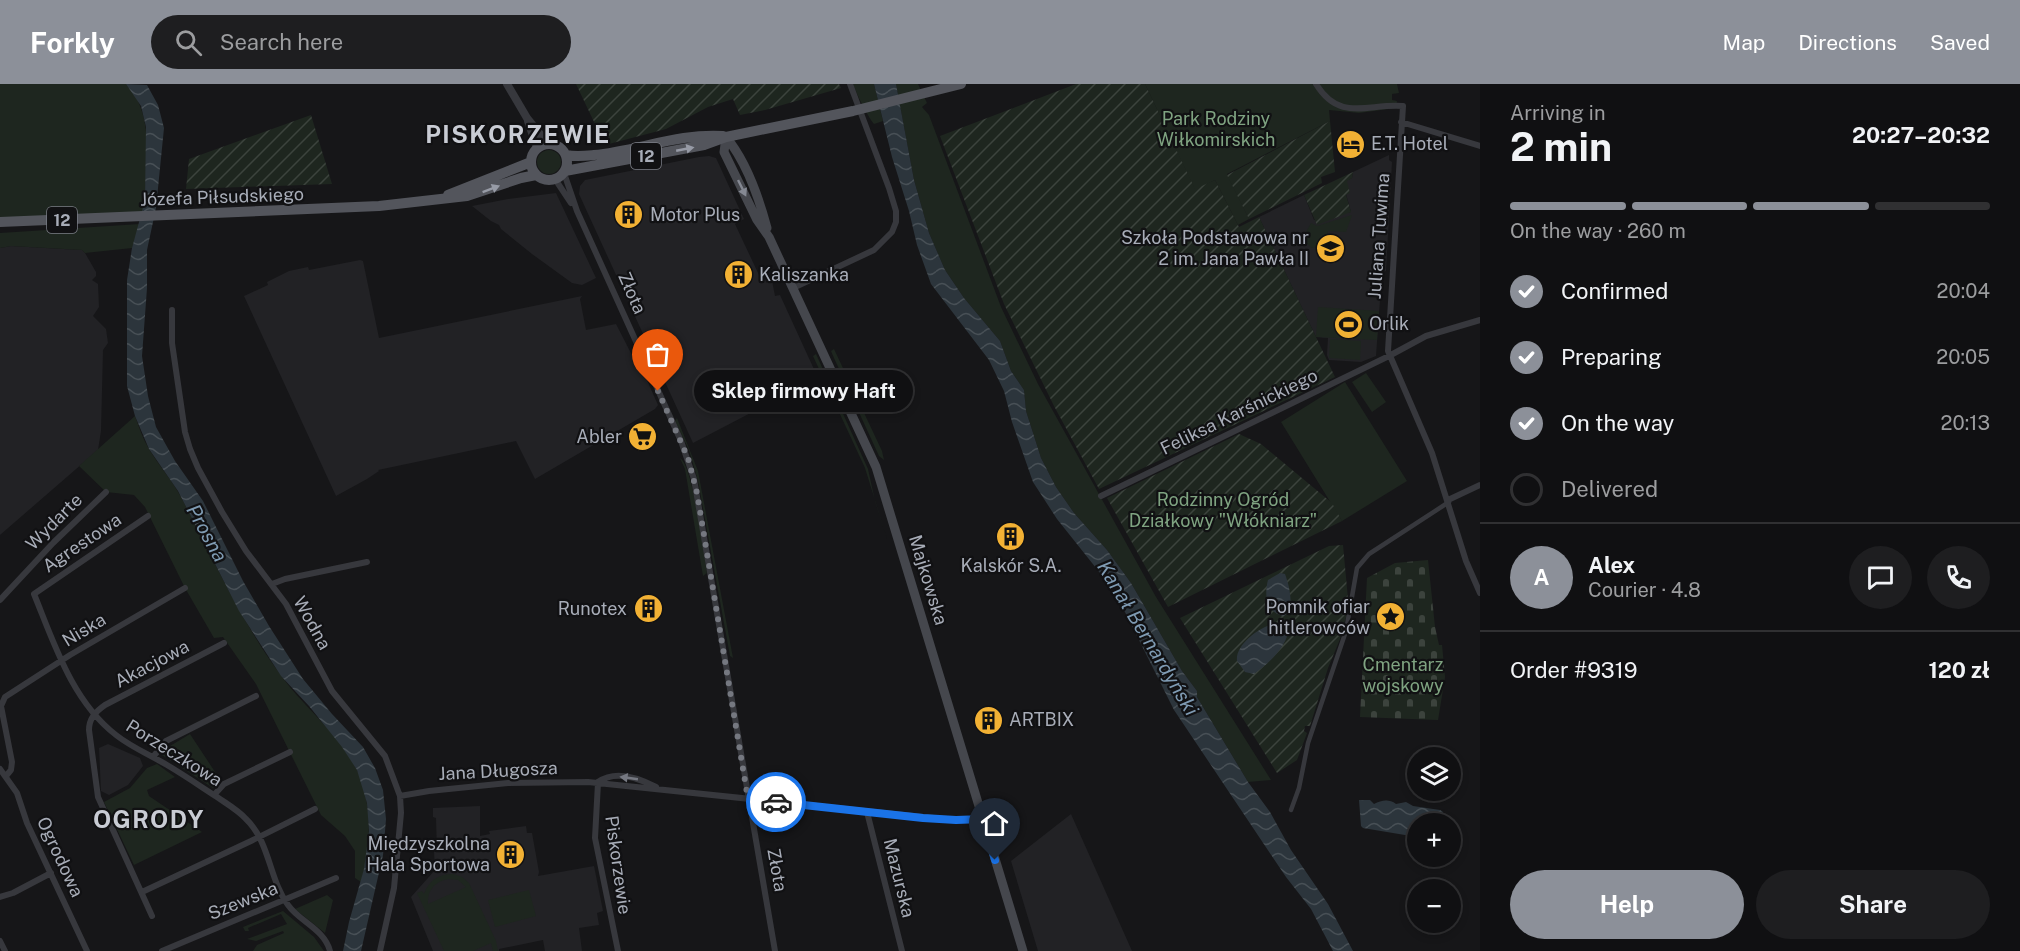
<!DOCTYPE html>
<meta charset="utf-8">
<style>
:root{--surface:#101012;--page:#1e1e20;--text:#f1f3f6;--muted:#9c9d9f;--line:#303032;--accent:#8c9099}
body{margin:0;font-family:"Public Sans",sans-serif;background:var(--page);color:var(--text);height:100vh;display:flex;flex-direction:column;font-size:22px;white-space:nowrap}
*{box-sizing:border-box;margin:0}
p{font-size:20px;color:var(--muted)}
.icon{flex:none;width:33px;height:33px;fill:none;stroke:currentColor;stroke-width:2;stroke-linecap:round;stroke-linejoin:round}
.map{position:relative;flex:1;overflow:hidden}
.sheet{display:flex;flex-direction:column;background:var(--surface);width:540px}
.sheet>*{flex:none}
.controls{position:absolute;left:1407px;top:663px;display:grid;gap:12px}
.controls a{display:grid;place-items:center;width:54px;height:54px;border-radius:50%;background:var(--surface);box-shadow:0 3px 9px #0003,0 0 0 2px var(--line);font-size:30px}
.pin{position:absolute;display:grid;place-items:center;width:51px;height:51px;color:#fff;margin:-62px -26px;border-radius:50% 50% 50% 0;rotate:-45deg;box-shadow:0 0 6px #0007}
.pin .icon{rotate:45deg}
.courier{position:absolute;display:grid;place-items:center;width:60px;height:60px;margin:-30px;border:4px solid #1a73e8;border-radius:50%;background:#fff;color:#222;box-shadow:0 2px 8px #0007}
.bubble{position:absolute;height:42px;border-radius:21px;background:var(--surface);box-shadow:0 3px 9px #0003,0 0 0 2px var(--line);font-size:20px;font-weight:700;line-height:42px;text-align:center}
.overview em{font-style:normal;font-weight:700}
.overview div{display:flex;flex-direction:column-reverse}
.overview{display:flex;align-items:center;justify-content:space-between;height:102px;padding:0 30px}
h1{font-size:39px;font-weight:700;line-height:45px}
.bar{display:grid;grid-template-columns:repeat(4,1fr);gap:9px 6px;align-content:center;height:72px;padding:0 30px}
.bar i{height:8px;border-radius:4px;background:var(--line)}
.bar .selected{background:var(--accent)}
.bar p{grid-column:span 4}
.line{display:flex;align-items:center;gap:15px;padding:0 30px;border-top:2px solid var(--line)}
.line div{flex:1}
.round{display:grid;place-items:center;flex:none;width:63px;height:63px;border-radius:32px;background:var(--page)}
ol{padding:0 30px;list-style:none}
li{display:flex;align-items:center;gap:18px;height:66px}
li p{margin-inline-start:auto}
li .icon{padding:6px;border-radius:50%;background:var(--accent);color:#fff;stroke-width:4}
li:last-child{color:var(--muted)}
li i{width:33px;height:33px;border:3px solid var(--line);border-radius:50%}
.action{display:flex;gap:12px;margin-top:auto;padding:12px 30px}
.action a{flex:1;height:69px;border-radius:36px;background:var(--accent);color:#fff;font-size:24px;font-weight:700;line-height:69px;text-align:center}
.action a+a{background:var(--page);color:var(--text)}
header{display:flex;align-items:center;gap:36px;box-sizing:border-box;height:84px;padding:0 30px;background:var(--accent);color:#fff}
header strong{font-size:28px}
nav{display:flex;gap:33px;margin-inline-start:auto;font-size:21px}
.search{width:420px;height:54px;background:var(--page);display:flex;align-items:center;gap:15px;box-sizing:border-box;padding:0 21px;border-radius:33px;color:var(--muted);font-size:22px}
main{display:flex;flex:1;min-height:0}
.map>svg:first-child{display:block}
</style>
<header>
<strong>Forkly</strong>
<div class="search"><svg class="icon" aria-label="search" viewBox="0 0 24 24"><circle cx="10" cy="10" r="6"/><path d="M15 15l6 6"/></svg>Search here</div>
<nav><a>Map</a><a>Directions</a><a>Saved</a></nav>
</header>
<main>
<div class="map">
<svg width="1480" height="867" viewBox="0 0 1480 867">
<defs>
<pattern id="cemetery-stones" width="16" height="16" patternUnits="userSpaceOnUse" patternTransform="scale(1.5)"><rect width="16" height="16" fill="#1e261f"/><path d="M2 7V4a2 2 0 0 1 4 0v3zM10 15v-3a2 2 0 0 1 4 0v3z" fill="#3c433d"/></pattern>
<pattern id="garden-furrows" width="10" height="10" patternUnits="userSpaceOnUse" patternTransform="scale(1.5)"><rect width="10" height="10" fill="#1e261f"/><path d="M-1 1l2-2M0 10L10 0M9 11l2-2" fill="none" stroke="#3c433d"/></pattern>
<pattern id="water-waves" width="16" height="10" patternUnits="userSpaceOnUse" patternTransform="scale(1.5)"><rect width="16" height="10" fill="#2c353c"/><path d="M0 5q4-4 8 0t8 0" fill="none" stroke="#485056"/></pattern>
</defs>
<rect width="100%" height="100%" fill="#161618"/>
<!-- built -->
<path fill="#222225" d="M 1389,71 L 1389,76 L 1392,78 L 1386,187 L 1382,188 L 1376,272 L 1361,278 L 1329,276 L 1327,271 L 1328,254 L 1316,253 L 1259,133 L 1304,111 L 1314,136 L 1351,128 L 1346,110 L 1346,97 L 1352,94 L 1353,88 Z
M 709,72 L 716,74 L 744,135 L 735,140 L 759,191 L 765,192 L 766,199 L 769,196 L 772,197 L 775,212 L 780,211 L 818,294 L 693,359 L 579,110 L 580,102 L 585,96 L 699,73 Z
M 556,109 L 596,194 L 582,201 L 572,199 L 532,170 L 501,145 L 499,141 L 491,137 L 472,122 L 508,115 Z
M 11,162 L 82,166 L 85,169 L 96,188 L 96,192 L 92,196 L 98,200 L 99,223 L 93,232 L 106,245 L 108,259 L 103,266 L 101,347 L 98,366 L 0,451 L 0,164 Z
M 360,176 L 363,177 L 379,254 L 582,212 L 580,215 L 586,246 L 616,240 L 634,275 L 638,276 L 658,321 L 655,325 L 535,395 L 516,357 L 378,386 L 379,387 L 367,395 L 336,412 L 244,212 L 268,201 L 267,198 L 289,187 L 308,183 L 309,186 Z
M 108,660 L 140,674 L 143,682 L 128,701 L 109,711 L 101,707 L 99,664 Z
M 480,722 L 480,752 L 490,750 L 489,747 L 526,742 L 527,749 L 532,749 L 539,788 L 538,792 L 594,782 L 603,827 L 597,829 L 599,841 L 579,844 L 582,867 L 545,867 L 543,856 L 499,865 L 499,867 L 433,867 L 411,813 L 435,786 L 434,767 L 437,767 L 436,734 L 433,733 L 433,724 Z
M 1071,730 L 1132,867 L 1038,867 L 1011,777 Z"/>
<!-- green -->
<path fill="#1e261f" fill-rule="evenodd" d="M 0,0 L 126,0 C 155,30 146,78 145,116 L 143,128 L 0,134 Z
M 853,0 L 874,0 L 883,37 L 874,40 C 868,33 857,11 853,0 Z
M 896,0 L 918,0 L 927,19 L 922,23 L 929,31 L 1001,223 L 1038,300 L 1156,513 L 1271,696 L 1248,698 L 1197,613 L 1197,607 L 1182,587 L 1131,499 L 1107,466 L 1074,429 L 1056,403 L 1041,374 L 1026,327 L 1024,306 L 1011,287 L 1000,257 L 964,214 L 945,186 L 929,149 L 914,96 Z
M 1145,0 L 1397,0 L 1399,9 L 1392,10 L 1392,16 L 1397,17 L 1396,24 L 1359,29 L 1329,26 L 1330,37 L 1227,90 L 1249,135 L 1238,141 L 1215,96 L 1195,106 Z
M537 78a12 12 0 1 1 24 0a12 12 0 1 1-24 0Z
M 1352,131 L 1346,148 L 1328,147 L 1327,158 L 1321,162 L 1312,164 L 1305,158 L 1305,150 L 1311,139 L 1317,142 Z
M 140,140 L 132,164 L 85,169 L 82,166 L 11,162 L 0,164 L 0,149 Z
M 1318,223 L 1379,227 L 1377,256 L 1316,253 Z
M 1330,255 L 1361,257 L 1360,276 L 1329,274 Z
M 834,265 L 882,367 L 884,376 L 879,372 L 834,274 L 831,267 Z
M 816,270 L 868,385 L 875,417 L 887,455 L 865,384 L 813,272 Z
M 1366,289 L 1386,318 L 1372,328 L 1352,298 Z
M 1345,298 L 1407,397 L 1342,437 L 1281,338 Z
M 135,332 C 139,343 143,355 149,365 C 159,382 173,397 182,415 C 213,474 240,536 280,590 C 303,623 339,649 357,686 C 373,720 371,763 361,798 L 355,794 L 355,767 L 345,752 L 321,731 L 256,600 L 223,553 L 214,554 L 185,504 L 145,423 L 134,411 L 106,408 L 79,382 Z
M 677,334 L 698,387 L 733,574 L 730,572 L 698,397 L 689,366 L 675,337 Z
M 680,374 C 693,381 704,470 707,489 L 703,492 L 685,385 Z
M 190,650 L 221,697 L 213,704 L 162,671 L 164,666 L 169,668 L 165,665 Z
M 157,680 L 175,693 L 147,706 L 149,712 L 202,748 L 134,781 L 104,718 L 130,704 L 147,684 Z
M 453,790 L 462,793 L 469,799 L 496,857 L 498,867 L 493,867 L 491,859 L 473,867 L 444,867 L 417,809 L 422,807 L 424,810 C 429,796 439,790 453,790 ZM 449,795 L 458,796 L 466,803 L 428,820 C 427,806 435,797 449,795 Z
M 529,806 L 536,832 L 495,843 L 488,816 Z
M 327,811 L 333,816 L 325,849 L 295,825 Z
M 283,827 L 314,853 L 324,867 L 253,867 L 257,861 L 284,849 L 283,847 L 256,857 L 247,855 L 287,840 L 281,830 L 248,844 L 249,847 L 245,847 L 243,843 Z"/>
<!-- cemetery -->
<path fill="url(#cemetery-stones)" d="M 1428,476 L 1435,543 L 1439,561 L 1442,561 L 1445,593 L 1438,636 L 1360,633 L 1367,494 L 1395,479 Z"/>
<!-- garden -->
<path fill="url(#garden-furrows)" d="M 576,0 L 839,0 L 841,4 L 765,26 L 740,31 L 733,15 L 708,23 L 666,45 L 605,61 Z
M 1076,0 L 1145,0 L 1195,105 L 1215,96 L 1239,143 L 1259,133 L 1335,293 L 1099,405 L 1054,322 L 1004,220 L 940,52 Z
M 311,31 L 332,100 L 186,105 L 189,75 Z
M 1330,37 L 1335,88 L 1321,93 L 1322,99 L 1249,135 L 1227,91 Z
M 1353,88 L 1352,94 L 1347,97 L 1350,109 L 1346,111 L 1351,128 L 1317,141 L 1304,111 Z
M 1239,350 L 1261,360 L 1332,419 L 1342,437 L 1168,523 L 1107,414 Z
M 1343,461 L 1348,515 L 1346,533 L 1340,555 L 1328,584 L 1310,642 L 1305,642 L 1304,647 L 1307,649 L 1297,676 L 1277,689 L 1180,534 L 1329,462 Z"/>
<!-- water -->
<path fill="url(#water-waves)" d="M 126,0 L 147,1 L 158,21 L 164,44 L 156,124 L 147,166 L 147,204 L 142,272 L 148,312 L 156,343 L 175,377 L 203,417 L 243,497 L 269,542 L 303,595 L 332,630 L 363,663 L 375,684 L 383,706 L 386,735 L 383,771 L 361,867 L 343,867 L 349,838 L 364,785 L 369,747 L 367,719 L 357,686 L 342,663 L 309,622 L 281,592 L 239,527 L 178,407 L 149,365 L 135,332 L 127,302 L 127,196 L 132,164 L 145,116 L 146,43 L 141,22 Z
M 874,0 L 896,0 L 914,96 L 929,149 L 945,186 L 964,214 L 1000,257 L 1011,287 L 1024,306 L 1026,327 L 1041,374 L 1056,403 L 1074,429 L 1107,466 L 1131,499 L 1182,587 L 1197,607 L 1197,613 L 1248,698 L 1270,728 L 1291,766 L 1328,820 L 1353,867 L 1333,867 L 1311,825 L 1286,793 L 1174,626 L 1125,528 L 1100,489 L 1057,435 L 1033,398 L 1012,338 L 1004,307 L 989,276 L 931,200 L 917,161 L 909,127 L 892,73 Z
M 1280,489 L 1285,490 C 1289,501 1292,514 1290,526 L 1284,532 C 1266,529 1264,511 1268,496 Z
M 1278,539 L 1286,540 L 1289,544 C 1287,563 1269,579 1254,590 L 1245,588 L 1237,577 C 1235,560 1262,541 1278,539 Z
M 1359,716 L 1370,716 L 1374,720 C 1382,716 1389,715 1396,720 L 1406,718 L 1413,722 L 1440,726 L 1443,728 L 1441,739 L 1418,740 L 1417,753 L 1363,744 L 1361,742 Z"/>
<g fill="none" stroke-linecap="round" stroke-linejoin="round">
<!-- pedestrian -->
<path stroke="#37383d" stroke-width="4.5" d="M 1291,726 L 1299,704 L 1308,659 L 1346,547 L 1357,484 L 1369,470 L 1449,418"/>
<!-- minor -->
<path stroke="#37383d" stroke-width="6" d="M 1316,0 C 1340,39 1368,19 1403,22 L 1388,267 L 1432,369 L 1466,477 L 1480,509
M 1401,38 L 1480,62
M 564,89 L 577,127 L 681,357 L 694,395 L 775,867
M 555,95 L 571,119
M 793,204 L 874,166 L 892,148 L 896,138 L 896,127 L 889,104 L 850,0
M 172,226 L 172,259 L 185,348 L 190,365 L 198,384 L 222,428 L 246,467 L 286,520 L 332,607 L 385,672 L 400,712 L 401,729 L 394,804 L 380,867
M 1101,412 L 1389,272 L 1426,252 L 1480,236
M 1448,416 L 1480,401
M 148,432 L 34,510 C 54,559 72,617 116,651 C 131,663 150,671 167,681 C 184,691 200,702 217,713 C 227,720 238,726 246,735 C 270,758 269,795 288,821 C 300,838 324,845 330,867
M 272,500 L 285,495 L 367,478
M 0,516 L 53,459 L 106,408
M 153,673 L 166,657 L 256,612
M 0,685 L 17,709 L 27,739 L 87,867
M 6,692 L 11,686 L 12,678 L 1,622 L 5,613 L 70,571 L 185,504
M 598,698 C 615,686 639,694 656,703
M 598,699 L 595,754 L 618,867
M 214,711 L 224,700 L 290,668
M 400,712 L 429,707 L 508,699 L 588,698 L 923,733 L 956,736 L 983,735
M 867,728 L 902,867
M 142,808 L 251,757 L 315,725
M 0,813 L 13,809 L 51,789
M 152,832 L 98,713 L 89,646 C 89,635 95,628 105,621 L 224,559
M 0,857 L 5,867
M 162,867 L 336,794"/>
<!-- tertiary -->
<path stroke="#37383d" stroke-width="8" d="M 507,0 L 527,34 L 548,60
M 528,37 L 537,64"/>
<!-- secondary -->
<path stroke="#45474d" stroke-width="9" d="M 726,53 L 724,68 L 757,136 L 769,153 L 876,383 L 1023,867
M 726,53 C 746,77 759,114 767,144"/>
<!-- primary -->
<path stroke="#53555c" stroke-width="10" d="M531 78a18 18 0 1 1 36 0a18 18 0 1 1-36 0Z
M 566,71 C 576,73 584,72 594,71 C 637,67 679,49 723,52
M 565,87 L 704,61 L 726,53 L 853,27 L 961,0
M 448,111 L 531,78
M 0,138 L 379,122 L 467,112 L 521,94 L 536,91"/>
</g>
<!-- one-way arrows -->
<defs><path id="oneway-solid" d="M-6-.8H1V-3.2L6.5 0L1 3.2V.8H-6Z" transform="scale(1.5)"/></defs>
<g fill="#979ba6">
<use href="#oneway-solid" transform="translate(685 65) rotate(-11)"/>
<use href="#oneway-solid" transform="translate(491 105) rotate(-21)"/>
</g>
<use fill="#858993" href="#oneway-solid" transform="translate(742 104) rotate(64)"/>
<use fill="#757881" href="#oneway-solid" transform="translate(629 694) rotate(-172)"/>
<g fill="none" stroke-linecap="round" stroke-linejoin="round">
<!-- done -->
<path stroke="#757880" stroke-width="6" stroke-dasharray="0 10.8" d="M 658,307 L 688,374 L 697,409 L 748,715 L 776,718"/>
<!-- route -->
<path stroke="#1a73e8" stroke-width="8" d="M 776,718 L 923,734 L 956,736 L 983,735 L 995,776"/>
</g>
<!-- icons -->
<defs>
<symbol id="hotel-disc" viewBox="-11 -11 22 22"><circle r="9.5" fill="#f2b134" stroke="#111113"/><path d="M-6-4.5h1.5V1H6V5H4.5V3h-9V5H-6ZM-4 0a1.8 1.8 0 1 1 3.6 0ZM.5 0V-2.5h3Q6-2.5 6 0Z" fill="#111"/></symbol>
<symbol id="building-disc" viewBox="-11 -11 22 22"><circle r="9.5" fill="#f2b134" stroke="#111113"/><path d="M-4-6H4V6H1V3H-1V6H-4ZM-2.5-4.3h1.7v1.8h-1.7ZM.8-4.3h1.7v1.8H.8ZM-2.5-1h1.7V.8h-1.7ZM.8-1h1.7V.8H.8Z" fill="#111"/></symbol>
<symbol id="school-disc" viewBox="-11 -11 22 22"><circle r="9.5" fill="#f2b134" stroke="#111113"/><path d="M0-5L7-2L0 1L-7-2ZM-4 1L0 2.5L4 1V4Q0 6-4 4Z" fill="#111"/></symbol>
<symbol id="stadium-disc" viewBox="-11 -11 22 22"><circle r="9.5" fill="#f2b134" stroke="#111113"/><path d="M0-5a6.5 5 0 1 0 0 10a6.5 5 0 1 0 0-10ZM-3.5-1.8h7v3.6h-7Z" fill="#111"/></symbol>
<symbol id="supermarket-disc" viewBox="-11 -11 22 22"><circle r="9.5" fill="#f2b134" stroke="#111113"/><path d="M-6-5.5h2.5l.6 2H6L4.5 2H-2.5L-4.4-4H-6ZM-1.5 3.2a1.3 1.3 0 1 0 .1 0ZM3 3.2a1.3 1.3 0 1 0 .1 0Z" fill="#111"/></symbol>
<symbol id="sight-disc" viewBox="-11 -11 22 22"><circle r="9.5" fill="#f2b134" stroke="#111113"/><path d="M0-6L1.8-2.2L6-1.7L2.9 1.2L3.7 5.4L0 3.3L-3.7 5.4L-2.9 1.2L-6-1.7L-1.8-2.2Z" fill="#111"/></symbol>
</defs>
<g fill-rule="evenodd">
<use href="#hotel-disc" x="1334" y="44" width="33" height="33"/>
<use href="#building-disc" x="612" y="114" width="33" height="33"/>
<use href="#school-disc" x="1314" y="148" width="33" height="33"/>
<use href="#building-disc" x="722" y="174" width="33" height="33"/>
<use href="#stadium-disc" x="1332" y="224" width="33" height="33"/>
<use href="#supermarket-disc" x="626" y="336" width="33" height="33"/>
<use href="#building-disc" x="994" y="436" width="33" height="33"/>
<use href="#building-disc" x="632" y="508" width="33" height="33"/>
<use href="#sight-disc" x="1374" y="516" width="33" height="33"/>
<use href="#building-disc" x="972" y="620" width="33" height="33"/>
<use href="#building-disc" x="494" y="754" width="33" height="33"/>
</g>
<g text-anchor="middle" stroke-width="4.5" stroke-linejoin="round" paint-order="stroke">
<!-- shield labels -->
<g fill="#111113" stroke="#7b7e86" stroke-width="1.5">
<rect x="631" y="59" width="30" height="26" rx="4.5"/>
<rect x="47" y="123" width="30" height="26" rx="4.5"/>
</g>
<g font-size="16" font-weight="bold" fill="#a8adb8">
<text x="646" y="78">12</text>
<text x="62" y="142">12</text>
</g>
<!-- park labels -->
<g font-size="18" fill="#7fa381" stroke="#111113">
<text x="1216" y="41">Park Rodziny<tspan x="1216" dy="21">Wiłkomirskich</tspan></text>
<text x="1223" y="422">Rodzinny Ogród<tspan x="1223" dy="21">Działkowy "Włókniarz"</tspan></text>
<text x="1403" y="587">Cmentarz<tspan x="1403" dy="21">wojskowy</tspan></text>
</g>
<!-- poi labels -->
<g font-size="18" fill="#a8adb8" stroke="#111113" text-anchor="start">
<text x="1371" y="66">E.T. Hotel</text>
<text x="650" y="137">Motor Plus</text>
<text x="1309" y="160" text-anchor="end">Szkoła Podstawowa nr<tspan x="1309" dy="21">2 im. Jana Pawła II</tspan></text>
<text x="759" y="197">Kaliszanka</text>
<text x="1369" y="246">Orlik</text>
<text x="622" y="359" text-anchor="end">Abler</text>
<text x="1011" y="488" text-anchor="middle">Kalskór S.A.</text>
<text x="1370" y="529" text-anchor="end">Pomnik ofiar<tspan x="1370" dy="21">hitlerowców</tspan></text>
<text x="627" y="531" text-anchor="end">Runotex</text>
<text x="1009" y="642">ARTBIX</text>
<text x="490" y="766" text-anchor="end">Międzyszkolna<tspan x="490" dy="21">Hala Sportowa</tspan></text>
</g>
<!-- street labels -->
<g font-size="18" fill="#a8adb8" stroke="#111113">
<text transform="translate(222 113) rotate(-2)" y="6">Józefa Piłsudskiego</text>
<text transform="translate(1379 152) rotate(-86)" y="6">Juliana Tuwima</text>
<text transform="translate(632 209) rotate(66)" y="6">Złota</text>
<text transform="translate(1239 328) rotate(-26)" y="6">Feliksa Karśnickiego</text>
<text transform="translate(54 438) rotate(-45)" y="6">Wydarte</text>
<text transform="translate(82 459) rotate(-34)" y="6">Agrestowa</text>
<text transform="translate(928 496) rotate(73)" y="6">Majkowska</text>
<text transform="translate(312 539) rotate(61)" y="6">Wodna</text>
<text transform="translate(84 546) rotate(-31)" y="6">Niska</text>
<text transform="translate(152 580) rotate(-28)" y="6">Akacjowa</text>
<text transform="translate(174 669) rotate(32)" y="6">Porzeczkowa</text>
<text transform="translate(498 687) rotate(-3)" y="6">Jana Długosza</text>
<text transform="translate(60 773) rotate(65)" y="6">Ogrodowa</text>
<text transform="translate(618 781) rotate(82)" y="6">Piskorzewie</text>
<text transform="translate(777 786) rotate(80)" y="6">Złota</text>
<text transform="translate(899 794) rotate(76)" y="6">Mazurska</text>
<text transform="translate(243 817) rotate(-22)" y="6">Szewska</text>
</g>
<!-- water labels -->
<g font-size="20" font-style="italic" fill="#7f9bb3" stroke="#111113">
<text transform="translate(207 449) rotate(61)" y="7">Prosna</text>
<text transform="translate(1148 554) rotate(59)" y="7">Kanał Bernardyński</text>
</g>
<!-- district labels -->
<g font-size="24" font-weight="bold" letter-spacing="1.5" fill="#c9ccd4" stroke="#111113">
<text x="518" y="59">PISKORZEWIE</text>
<text x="149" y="744">OGRODY</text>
</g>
</g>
</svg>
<div class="controls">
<a><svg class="icon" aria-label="layers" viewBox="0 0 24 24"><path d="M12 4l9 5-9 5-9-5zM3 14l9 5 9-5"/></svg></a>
<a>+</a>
<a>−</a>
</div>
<div class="pin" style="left:658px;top:307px;background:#ea580c"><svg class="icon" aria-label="bag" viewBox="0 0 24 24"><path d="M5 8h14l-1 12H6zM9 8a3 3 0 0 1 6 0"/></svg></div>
<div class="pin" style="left:995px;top:776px;background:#1f2937"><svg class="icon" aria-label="home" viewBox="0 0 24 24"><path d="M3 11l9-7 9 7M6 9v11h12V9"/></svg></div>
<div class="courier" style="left:776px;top:718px"><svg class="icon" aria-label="car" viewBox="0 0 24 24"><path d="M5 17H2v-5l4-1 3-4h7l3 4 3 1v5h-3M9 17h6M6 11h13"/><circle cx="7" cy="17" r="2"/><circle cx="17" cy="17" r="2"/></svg></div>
<div class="bubble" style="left:694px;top:286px;width:219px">Sklep firmowy Haft</div>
</div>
<section class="sheet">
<div class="overview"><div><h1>2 min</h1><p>Arriving in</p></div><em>20:27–20:32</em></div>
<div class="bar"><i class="selected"></i><i class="selected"></i><i class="selected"></i><i></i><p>On the way · 260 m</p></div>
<ol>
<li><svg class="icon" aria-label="check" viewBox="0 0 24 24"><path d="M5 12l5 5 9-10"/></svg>Confirmed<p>20:04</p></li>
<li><svg class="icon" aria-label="check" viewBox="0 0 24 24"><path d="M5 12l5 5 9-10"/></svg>Preparing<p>20:05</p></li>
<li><svg class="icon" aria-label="check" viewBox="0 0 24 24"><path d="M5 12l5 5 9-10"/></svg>On the way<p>20:13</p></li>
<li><i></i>Delivered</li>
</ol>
<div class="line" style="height:108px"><b class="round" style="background:var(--accent);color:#fff">A</b><div><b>Alex</b><p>Courier · 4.8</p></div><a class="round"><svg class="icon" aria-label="chat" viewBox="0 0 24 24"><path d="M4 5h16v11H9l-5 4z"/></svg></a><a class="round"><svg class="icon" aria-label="phone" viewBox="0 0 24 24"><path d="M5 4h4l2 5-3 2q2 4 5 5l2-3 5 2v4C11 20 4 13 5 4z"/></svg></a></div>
<div class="line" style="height:78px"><div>Order #9319</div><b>120 zł</b></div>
<div class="action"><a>Help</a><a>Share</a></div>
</section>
</main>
